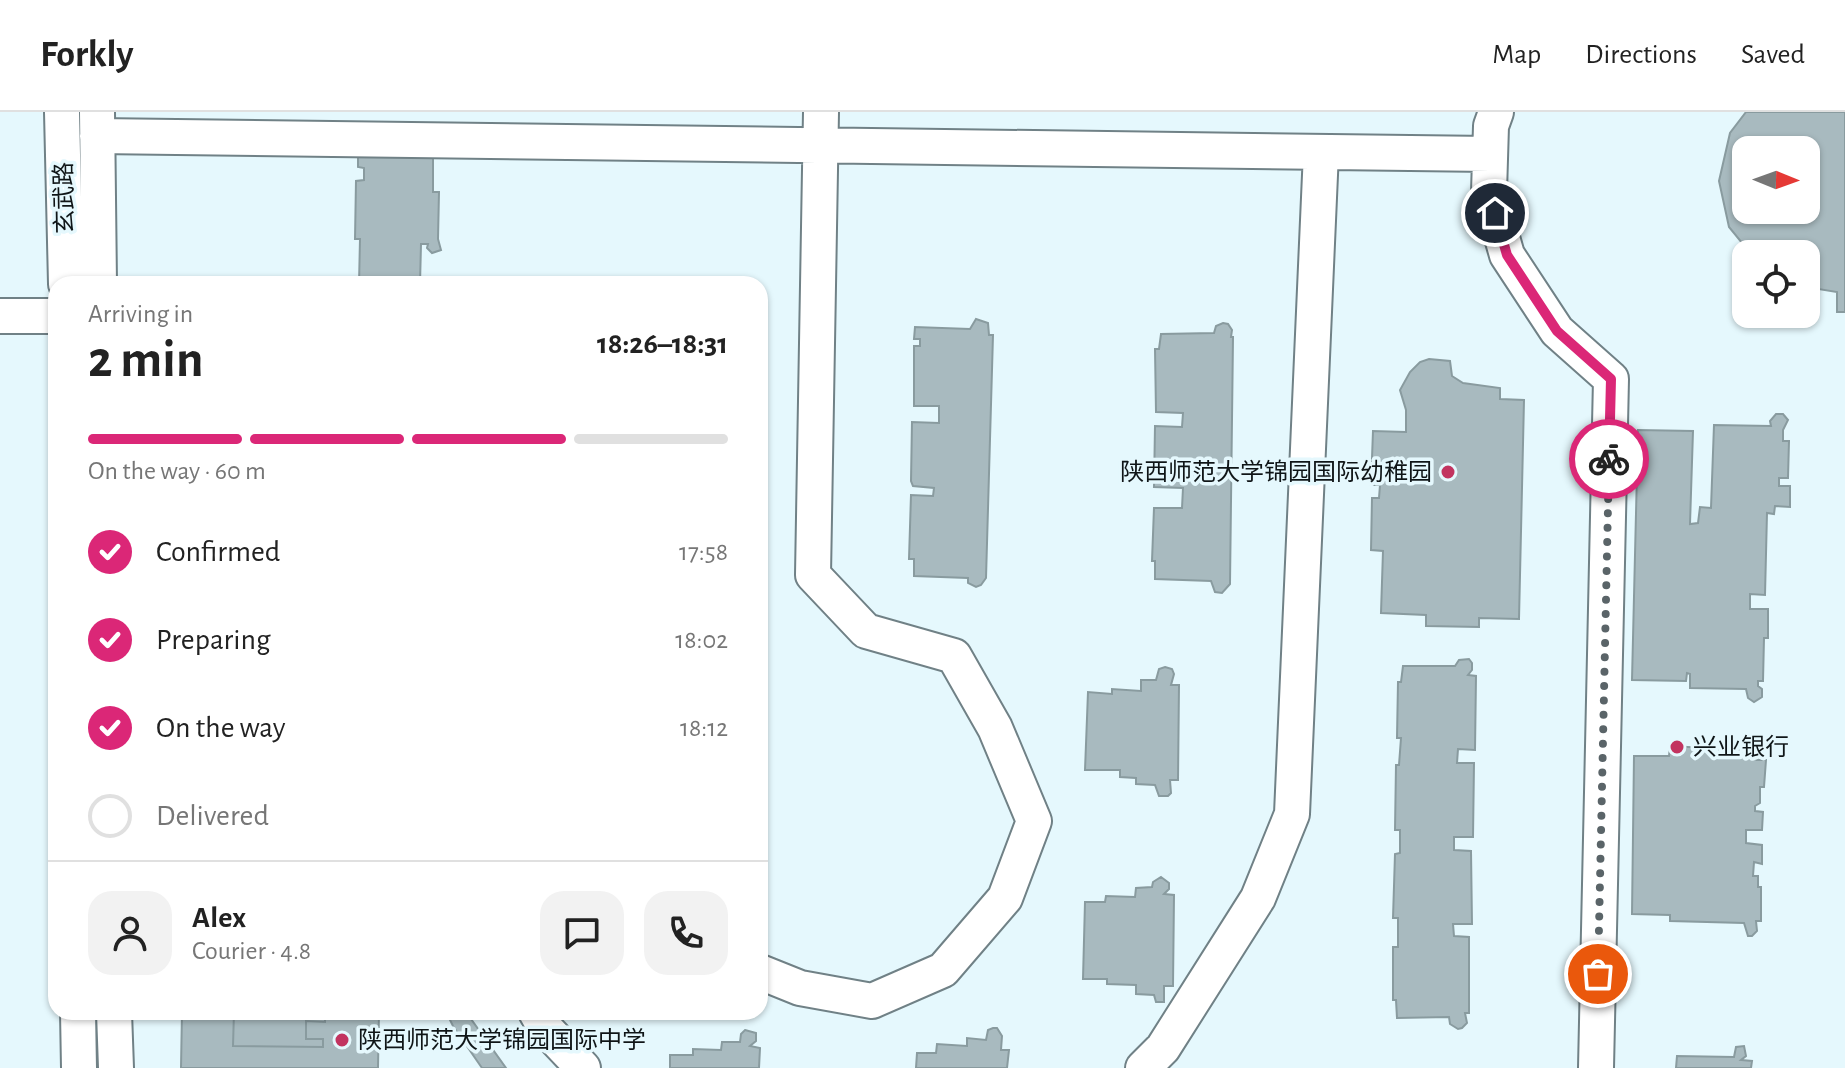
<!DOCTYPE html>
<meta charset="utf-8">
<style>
:root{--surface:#fff;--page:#f2f2f2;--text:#222;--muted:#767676;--line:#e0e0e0;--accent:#db2777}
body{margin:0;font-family:"Alegreya Sans","Noto Sans SC",sans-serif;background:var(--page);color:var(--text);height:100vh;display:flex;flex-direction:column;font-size:30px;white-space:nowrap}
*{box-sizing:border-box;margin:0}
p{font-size:26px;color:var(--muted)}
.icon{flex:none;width:44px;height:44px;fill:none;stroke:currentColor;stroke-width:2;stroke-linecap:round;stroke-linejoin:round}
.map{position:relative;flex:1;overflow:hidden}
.panel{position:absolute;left:48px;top:164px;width:720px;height:744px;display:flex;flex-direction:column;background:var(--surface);border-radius:24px;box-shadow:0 2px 6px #0004}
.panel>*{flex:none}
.needle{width:52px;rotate:91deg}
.buttons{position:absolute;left:1732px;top:24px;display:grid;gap:16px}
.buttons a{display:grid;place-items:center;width:88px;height:88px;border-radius:16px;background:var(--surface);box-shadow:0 2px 6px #0004;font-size:40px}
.pin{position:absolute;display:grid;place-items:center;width:68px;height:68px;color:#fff;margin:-34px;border:4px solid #fff;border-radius:50%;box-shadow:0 2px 8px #0007}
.courier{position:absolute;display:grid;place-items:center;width:80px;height:80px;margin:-40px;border:6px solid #db2777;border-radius:50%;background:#fff;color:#222;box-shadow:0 2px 10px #0007}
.headline em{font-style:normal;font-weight:700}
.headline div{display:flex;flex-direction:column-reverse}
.headline{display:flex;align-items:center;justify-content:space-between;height:136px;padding:0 40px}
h1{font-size:52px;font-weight:700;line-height:60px}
.bar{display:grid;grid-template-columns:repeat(4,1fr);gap:12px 8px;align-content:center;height:96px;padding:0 40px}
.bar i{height:10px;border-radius:6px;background:var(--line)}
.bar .selected{background:var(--accent)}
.bar p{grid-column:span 4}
.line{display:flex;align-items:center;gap:20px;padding:0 40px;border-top:2px solid var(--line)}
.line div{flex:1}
.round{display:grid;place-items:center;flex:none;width:84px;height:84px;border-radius:24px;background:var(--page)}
ol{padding:0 40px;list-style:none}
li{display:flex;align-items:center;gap:24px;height:88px}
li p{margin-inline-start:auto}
li .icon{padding:8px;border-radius:50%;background:var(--accent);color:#fff;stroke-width:4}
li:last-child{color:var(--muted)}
li i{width:44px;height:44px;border:4px solid var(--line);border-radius:50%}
header{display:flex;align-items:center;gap:48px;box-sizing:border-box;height:112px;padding:0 40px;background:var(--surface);border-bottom:2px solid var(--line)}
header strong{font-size:38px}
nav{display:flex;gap:44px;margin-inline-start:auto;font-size:28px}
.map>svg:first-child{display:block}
</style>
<header>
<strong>Forkly</strong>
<nav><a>Map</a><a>Directions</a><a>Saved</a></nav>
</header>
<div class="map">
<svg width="1845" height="956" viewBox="0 0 1845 956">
<rect width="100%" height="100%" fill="#e5f8fd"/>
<!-- building -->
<path fill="#a8babf" stroke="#899b9f" stroke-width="2" fill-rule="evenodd" d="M 1746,0 L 1845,0 L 1845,200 L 1837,200 L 1837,180 L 1806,175 L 1806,142 L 1751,142 L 1729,115 L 1719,69 L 1730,21 ZM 1746,38 L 1806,38 L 1806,98 L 1746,98 Z
M 433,21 L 433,80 L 439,80 L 438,127 L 441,138 L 432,141 L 427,136 L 428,132 L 421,132 L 420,172 L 359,172 L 360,127 L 355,127 L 356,69 L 364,68 L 364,56 L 358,55 L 358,23 Z
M 976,207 L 988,211 L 989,223 L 993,223 L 986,466 L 981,473 L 976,475 L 968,471 L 968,466 L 914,464 L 914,447 L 909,447 L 911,383 L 933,384 L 934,376 L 913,374 L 911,369 L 912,310 L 939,311 L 939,294 L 914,294 L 914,234 L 920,234 L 920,227 L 914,227 L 915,215 L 970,217 Z
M 1223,211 L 1228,212 L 1232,218 L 1231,225 L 1233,225 L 1230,472 L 1222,481 L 1215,480 L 1211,469 L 1155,467 L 1155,449 L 1152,449 L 1154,396 L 1182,396 L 1183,376 L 1154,375 L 1155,314 L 1182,315 L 1183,301 L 1156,300 L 1155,237 L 1159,237 L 1161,222 L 1214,221 L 1216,214 Z
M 1429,247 L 1450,249 L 1452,264 L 1463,271 L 1500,276 L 1500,287 L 1524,288 L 1519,507 L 1479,506 L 1479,515 L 1426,514 L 1426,503 L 1381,501 L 1383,439 L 1371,438 L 1372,386 L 1379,386 L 1380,373 L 1371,373 L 1373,319 L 1406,320 L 1406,298 L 1400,278 L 1410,260 L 1420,250 Z
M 1776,302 L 1783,302 L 1788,308 L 1783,318 L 1783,329 L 1789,329 L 1788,366 L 1779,366 L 1779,374 L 1790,374 L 1790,395 L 1775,394 L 1774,402 L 1767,401 L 1765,483 L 1750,482 L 1750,497 L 1768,497 L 1768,526 L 1764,526 L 1763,569 L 1758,569 L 1758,574 L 1762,577 L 1762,585 L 1754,590 L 1748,586 L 1746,577 L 1690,576 L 1690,562 L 1687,561 L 1686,569 L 1632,568 L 1638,318 L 1693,319 L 1690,412 L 1698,411 L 1700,395 L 1711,396 L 1714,313 L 1771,314 L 1770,309 Z
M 1469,547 L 1472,551 L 1472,558 L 1468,563 L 1476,564 L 1475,638 L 1458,637 L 1457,651 L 1474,651 L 1473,725 L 1454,725 L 1454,738 L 1471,739 L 1472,812 L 1453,812 L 1454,824 L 1469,825 L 1469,901 L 1465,901 L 1467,911 L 1462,916 L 1458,917 L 1450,912 L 1449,905 L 1397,906 L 1396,888 L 1393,888 L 1393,835 L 1398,835 L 1398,806 L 1393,806 L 1395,742 L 1400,741 L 1400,718 L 1395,718 L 1396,653 L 1399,653 L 1401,626 L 1397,626 L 1398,570 L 1401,570 L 1403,554 L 1455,554 L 1459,548 Z
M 1165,555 L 1172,557 L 1174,562 L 1171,573 L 1179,573 L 1178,668 L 1170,668 L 1171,681 L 1168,684 L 1159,684 L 1155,673 L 1136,672 L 1136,666 L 1120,665 L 1120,658 L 1085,658 L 1088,580 L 1112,582 L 1112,577 L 1141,579 L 1141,568 L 1156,568 L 1159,557 Z
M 1753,627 L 1761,633 L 1762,638 L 1757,648 L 1766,648 L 1764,675 L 1760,675 L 1760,691 L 1755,694 L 1755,699 L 1763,700 L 1762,718 L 1746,718 L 1746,731 L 1762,733 L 1762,752 L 1754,750 L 1753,764 L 1758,764 L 1758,775 L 1761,775 L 1761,809 L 1756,809 L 1757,819 L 1752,824 L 1748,824 L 1744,811 L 1670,809 L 1670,803 L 1632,802 L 1634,644 L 1669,644 L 1670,634 L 1744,638 L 1744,633 Z
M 1161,765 L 1169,771 L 1169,777 L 1164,782 L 1174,783 L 1173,874 L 1164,874 L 1164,890 L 1156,890 L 1154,883 L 1136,882 L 1136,873 L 1107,872 L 1107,867 L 1083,867 L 1085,790 L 1105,790 L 1106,784 L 1135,785 L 1136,776 L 1152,775 L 1153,770 Z
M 182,900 L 234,900 L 233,934 L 323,935 L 323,927 L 306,927 L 306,909 L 325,910 L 325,900 L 379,900 L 378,956 L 181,956 Z
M 234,900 L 325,900 L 325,910 L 306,909 L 306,927 L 323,927 L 323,935 L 233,934 Z
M 446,900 L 466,900 L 506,956 L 482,956 L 453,914 Z
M 993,916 L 997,916 L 1002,924 L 1001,938 L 1009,938 L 1007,956 L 916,956 L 917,941 L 936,941 L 937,932 L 967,934 L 967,926 L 986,928 L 988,918 Z
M 745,918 L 756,921 L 756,929 L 750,934 L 760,936 L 759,956 L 670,956 L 670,943 L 693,943 L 693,937 L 721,938 L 722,930 L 740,930 L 741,922 Z
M 1744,934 L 1746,944 L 1741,948 L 1752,949 L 1751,956 L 1676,956 L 1677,944 L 1734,945 L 1736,935 Z"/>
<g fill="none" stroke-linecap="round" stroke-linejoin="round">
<defs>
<path id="minor" d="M 62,0 L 66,172
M 97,0 L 99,172
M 1496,0 L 1491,14 L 1489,80 L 1507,143 L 1557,219 L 1611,267 L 1596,956
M 97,24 L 1490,42
M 0,204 L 56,204
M 760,860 L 800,876 L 872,889 L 943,858 L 1005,786 L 1034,709 L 995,616 L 954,544 L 866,519 L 813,463 L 821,0
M 78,900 L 79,956
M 114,900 L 116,956
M 536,900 L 545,916 L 583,956
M 1143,956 L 1163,936 L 1258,786 L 1292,702 L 1321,40"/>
</defs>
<!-- minor casing -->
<use href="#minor" stroke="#708186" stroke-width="38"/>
<!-- minor -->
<use href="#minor" stroke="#fff" stroke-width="34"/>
</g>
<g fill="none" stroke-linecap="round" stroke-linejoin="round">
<!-- done -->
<path stroke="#5a6468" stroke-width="8" stroke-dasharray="0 14.4" d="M 1598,862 L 1609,347"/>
<!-- route -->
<path stroke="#db2777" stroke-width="10" d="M 1495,101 L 1507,143 L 1557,219 L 1611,267 L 1609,347"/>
</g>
<!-- markers -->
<g fill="#c23460" stroke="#e5f8fd" stroke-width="3">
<circle cx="1448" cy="360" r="8"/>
<circle cx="1677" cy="635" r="8"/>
<circle cx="342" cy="928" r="8"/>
</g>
<g text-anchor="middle" stroke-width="7" stroke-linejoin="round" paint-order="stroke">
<!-- street labels -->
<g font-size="24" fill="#0f1517" stroke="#e5f8fd">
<text transform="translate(64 86) rotate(-91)" y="8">玄武路</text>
</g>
<!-- poi labels -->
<g font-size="24" fill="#0f1517" stroke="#e5f8fd" text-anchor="start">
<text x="1432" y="368" text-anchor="end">陕西师范大学锦园国际幼稚园</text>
<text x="1693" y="643">兴业银行</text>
<text x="358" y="936">陕西师范大学锦园国际中学</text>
</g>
</g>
</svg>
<div class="buttons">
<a><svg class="needle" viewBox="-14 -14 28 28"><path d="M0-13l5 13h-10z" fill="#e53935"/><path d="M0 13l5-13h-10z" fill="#767676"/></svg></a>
<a><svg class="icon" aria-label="locate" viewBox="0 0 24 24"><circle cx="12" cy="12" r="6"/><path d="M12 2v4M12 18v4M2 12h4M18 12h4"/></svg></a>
</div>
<div class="pin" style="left:1598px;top:862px;background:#ea580c"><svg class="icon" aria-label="bag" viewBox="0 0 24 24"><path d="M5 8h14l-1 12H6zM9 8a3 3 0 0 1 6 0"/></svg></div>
<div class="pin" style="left:1495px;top:101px;background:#1f2937"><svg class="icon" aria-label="home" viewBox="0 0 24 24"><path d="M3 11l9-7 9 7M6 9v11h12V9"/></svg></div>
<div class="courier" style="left:1609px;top:347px"><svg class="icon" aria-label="bike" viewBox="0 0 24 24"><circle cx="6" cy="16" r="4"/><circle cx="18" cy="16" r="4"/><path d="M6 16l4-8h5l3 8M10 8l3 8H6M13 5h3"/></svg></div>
<section class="panel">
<div class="headline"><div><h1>2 min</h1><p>Arriving in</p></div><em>18:26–18:31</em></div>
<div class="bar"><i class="selected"></i><i class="selected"></i><i class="selected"></i><i></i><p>On the way · 60 m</p></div>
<ol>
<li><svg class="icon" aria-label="check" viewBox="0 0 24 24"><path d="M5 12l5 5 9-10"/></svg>Confirmed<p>17:58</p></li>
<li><svg class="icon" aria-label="check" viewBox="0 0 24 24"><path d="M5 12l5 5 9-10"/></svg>Preparing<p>18:02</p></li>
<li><svg class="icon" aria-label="check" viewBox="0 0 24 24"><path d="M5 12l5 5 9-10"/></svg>On the way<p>18:12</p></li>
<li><i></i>Delivered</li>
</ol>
<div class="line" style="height:144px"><a class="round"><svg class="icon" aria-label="person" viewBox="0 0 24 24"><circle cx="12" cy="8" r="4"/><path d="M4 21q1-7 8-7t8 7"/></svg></a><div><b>Alex</b><p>Courier · 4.8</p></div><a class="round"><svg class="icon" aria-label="chat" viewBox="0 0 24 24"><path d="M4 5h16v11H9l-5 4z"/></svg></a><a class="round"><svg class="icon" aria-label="phone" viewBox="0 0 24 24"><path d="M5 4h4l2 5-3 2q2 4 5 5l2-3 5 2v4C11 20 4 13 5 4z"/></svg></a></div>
</section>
</div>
